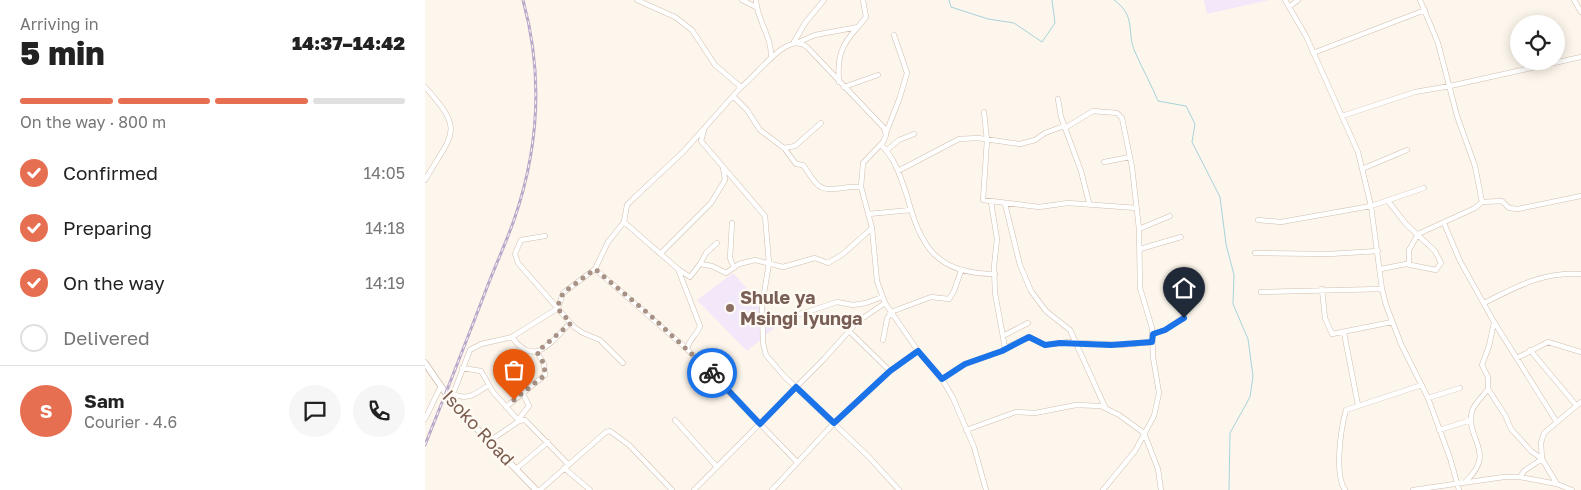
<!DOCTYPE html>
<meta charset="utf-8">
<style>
:root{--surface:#fff;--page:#f6f6f6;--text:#222;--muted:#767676;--line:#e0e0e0;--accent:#e76f51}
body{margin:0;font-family:"Golos Text",sans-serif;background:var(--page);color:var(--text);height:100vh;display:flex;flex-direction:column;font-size:19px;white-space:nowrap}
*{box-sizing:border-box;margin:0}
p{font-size:16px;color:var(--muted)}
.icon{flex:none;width:28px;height:28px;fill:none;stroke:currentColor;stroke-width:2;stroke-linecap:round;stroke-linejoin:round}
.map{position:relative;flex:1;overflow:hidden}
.details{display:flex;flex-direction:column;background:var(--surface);width:425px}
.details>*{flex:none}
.fabs{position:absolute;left:1085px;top:15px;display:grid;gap:10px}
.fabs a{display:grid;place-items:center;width:55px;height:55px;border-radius:50%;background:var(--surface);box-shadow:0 2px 12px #0003;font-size:25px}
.pin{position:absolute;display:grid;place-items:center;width:42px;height:42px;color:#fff;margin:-51px -21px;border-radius:50% 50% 50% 0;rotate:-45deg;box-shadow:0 0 5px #0007}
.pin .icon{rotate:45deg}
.courier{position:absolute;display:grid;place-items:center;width:50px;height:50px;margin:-25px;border:4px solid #1a73e8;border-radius:50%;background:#fff;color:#222;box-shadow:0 1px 6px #0007}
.overview em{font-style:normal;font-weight:800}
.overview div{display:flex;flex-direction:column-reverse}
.overview{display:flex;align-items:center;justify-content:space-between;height:85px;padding:0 20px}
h1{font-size:32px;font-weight:800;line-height:38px}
.bar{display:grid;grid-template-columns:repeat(4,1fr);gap:8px 5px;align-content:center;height:60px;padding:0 20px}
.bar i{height:6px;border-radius:4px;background:var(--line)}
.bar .current{background:var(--accent)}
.bar p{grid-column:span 4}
.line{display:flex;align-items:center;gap:12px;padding:0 20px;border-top:1px solid var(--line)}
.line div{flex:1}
.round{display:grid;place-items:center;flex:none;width:52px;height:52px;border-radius:26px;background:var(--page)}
ol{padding:0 20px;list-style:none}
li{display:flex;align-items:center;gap:15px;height:55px}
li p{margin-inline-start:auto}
li .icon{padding:5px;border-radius:50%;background:var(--accent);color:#fff;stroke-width:4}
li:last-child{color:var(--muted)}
li i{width:28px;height:28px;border:2px solid var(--line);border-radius:50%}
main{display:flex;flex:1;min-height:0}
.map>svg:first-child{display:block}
</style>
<main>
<section class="details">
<div class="overview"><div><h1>5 min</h1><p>Arriving in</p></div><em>14:37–14:42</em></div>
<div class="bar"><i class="current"></i><i class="current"></i><i class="current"></i><i></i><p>On the way · 800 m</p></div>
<ol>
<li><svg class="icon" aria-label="check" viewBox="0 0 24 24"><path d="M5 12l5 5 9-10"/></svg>Confirmed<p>14:05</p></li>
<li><svg class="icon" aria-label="check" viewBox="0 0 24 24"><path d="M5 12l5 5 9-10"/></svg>Preparing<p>14:18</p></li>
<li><svg class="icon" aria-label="check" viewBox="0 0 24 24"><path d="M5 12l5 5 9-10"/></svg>On the way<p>14:19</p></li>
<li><i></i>Delivered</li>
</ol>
<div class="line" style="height:90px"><b class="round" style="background:var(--accent);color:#fff">S</b><div><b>Sam</b><p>Courier · 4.6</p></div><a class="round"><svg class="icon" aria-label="chat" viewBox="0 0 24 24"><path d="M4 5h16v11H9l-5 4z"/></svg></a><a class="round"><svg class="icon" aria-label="phone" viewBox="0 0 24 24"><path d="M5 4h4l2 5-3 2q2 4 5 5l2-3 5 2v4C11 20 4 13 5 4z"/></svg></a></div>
</section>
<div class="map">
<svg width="1156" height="490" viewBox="0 0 1156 490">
<rect width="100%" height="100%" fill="#fdf6ec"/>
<!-- education -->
<path fill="#f3e8fa" d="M 779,0 L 844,0 L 782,14 Z
M 308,273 L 354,324 L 322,351 L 272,300 Z"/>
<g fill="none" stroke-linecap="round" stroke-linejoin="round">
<!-- stream -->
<path stroke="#a5d3da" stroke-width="1" d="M 524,0 L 526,7 L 563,19 L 589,23 L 617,42 L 630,23 L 627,0
M 689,0 C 712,16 701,32 710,52 C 717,68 726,84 733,101 L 761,106 L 770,124 L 767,142 L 795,197 L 801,244 L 809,275 L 808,304 L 823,339 L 828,376 L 825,397 L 805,433 L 804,490"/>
<defs>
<path id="minor" d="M 212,0 L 250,17 L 267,30 L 290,65 L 316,87 C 332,76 362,30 382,47 L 459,128 L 461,135 L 458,142 L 438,163 L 436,187 L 447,228 L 452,281 L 460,303 L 493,351 L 517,379 L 528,398 L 549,447 L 561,490
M 317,0 L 331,7
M 331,0 C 332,20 347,37 346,57
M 860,0 L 881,36 L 933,152 L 946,206 L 957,289 L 961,305 L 976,344 L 1003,398 L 1025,458 L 1034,490
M 1149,0 L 1156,12
M 864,7 L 873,0
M 369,42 L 380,23 L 399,0
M 374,42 L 390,35 L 433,27 L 441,17 L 438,0
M 888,53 L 1000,10
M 414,82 C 412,58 416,45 432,28
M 0,87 C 41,132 27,133 0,180
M 419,87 L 453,75
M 308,96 L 322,110 L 335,130 L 359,148 L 371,164 L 378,165 C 383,171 386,179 393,185 C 403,194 420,185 436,187
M 633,99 L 636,117 L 656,171 L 664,203
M 559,112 L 562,140 L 558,200 L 614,207 L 643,203 L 712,208
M 917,116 L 990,92 L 1025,86 L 1156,57
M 640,128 L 668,111 L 692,113 L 697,118 L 707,167 L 714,229 L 715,288 L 727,328 L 728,357 L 734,393 L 729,416 L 710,451 L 678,490
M 279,130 L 276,141 L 340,216 L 344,263 L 337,306 L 338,343 L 341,355 L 359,376 L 443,456 L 474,490
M 461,133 L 475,97 L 482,73 L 469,35
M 456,145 C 470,158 476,178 482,196 C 496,248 512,274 570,274
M 359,148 L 370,146 L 396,123
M 462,150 L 474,140 L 489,134
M 679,162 L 705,157
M 937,169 L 982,150
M 473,171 L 534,139 L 553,138 L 595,144 L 610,140 L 620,133 L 639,126
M 1057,202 L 1077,201 L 1084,208 L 1093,209 L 1156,196
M 580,204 L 595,265 L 606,291 L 621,311 L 645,330 L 680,407
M 443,214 L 486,210
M 833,220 L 856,222 L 946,206 L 999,188
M 199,222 L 253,269 L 275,326 C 272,335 264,339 262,349
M 307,223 L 305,258 L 309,268
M 1019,223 L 1035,261 L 1069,322 L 1131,421
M 714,229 L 745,216
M 120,236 L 96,240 L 90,254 L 93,263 L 149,327 L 158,333 L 175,340 L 198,363
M 715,249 L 756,237
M 236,253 L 286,203 L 300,180 L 298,168
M 830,253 L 904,254 L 953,251
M 275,264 L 281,253 L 292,243
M 984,264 L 984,250 L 993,234 L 1050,208 L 1057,202 L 1050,166 L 1032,116 L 1013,43 L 995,0
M 170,269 L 262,349 L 372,462
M 253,269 L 265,277 L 275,264 L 287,266 L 301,273 L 314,264 L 330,260 L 358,267 L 390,258 L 403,263 L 418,254 L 447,228
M 956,269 L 981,264 L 1011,270 L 1016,263 L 1010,251 L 981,224 L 963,201
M 897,289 L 900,318 L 907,334 L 967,322
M 836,292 L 957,289
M 1059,303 C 1091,287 1119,271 1156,274
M 1069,322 L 1064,346 L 1057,365 L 1063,377 L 1063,389 L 1080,415 L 1086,429 L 1106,451 L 1117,459 L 1132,484
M 338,323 L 382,312 L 412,302 L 428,305 L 441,303 L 457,297
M 424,331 L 465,371
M 919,333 L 933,405
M 728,334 L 740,330 L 759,317
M 578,336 L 603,323
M 87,337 C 109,369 127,341 145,323
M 458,340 L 462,319 L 466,312 L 506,297 L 524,299 L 529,291 L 536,271
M 580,348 L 604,337 L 620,345 L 643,342 L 698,345 L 727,342
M 1105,350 L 1151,405
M 1092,358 L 1123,342 L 1156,352
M 517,379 L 540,364 L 577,351 L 580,348 L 570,293 L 569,267 L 572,239 L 566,202
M 64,385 L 68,392 L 94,421
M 28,394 C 42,401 52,393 64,385 L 56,371 L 37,368
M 1003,398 L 1035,388
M 24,399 L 30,389 L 45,350 L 56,344 L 87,337 L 133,308 L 138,293 L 170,269 L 183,242 L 199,222 L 202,205 L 209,198 L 259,151 L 316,87
M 81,407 L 120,375 L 119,364 L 112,352
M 0,419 L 15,388
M 93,420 L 104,406 L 97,392
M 250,420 L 292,467
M 541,430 L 591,412 L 610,413 L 651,405 L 676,406 L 694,415 L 719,433 L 733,469 L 736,490
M 1014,430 L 1046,420
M 63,442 L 94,421 L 100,420 L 143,464
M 139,468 L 165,490
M 91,469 L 123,442
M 1095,477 L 1099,471 L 1117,459 L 1116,443 L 1119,433 L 1156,402
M 1041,481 C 1072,452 1040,439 1047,411 C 1049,404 1058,396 1063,389
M 115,490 L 181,432 L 185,431 L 204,445 L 247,490
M 269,490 L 399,359 L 432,322 L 460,303
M 347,490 L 409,423 L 465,371 L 493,351
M 920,490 C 909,474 916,428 921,410 L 997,385
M 988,490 L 1079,477 L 1095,477 L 1132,484 L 1147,490"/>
<path id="tertiary" d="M 0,363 L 29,405 L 111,490"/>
</defs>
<!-- minor casing -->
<use href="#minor" stroke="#d1beb0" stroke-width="5.5"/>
<!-- tertiary casing -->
<use href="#tertiary" stroke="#d1beb0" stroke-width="7"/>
<!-- minor -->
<use href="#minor" stroke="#fff" stroke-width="4.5"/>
<!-- tertiary -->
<use href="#tertiary" stroke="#fff" stroke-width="5.5"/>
<defs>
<path id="rail" d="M 0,445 C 21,393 41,342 61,290 C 70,266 81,243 89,220 C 114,148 118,73 98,0"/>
</defs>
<!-- rail casing -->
<use href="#rail" stroke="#b9a8c9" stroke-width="3"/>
<!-- rail -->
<use href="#rail" stroke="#fffaf3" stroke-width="1" stroke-dasharray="4" stroke-linecap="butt"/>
</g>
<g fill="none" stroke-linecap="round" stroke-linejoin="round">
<!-- done -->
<path stroke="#a89285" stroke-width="5" stroke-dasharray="0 9" d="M 89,400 L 120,375 L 119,364 L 112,352 L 146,323 L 132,308 L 138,293 L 170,269 L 226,316 L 287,373"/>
<!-- route -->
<path stroke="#1a73e8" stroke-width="6" d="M 287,373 L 335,424 L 371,387 L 409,423 L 465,371 L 493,351 L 517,379 L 540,364 L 577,351 L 604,337 L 620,345 L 635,343 L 686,345 L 727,342 L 728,334 L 740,330 L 759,318"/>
</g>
<!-- markers -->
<circle fill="#8d6e63" stroke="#fffaf3" stroke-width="2" cx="305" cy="308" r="5"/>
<g text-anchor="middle" stroke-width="4.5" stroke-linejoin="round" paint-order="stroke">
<!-- education labels -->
<g font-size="18" font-weight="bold" fill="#785e54" stroke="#fffaf3" text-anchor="start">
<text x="315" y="304">Shule ya<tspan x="315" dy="21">Msingi Iyunga</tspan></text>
</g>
<!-- street labels -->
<g font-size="18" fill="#7a5c4d" stroke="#fffaf3">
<text transform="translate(53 428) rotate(47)" y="6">Isoko Road</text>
</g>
</g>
</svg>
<div class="fabs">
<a><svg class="icon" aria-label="locate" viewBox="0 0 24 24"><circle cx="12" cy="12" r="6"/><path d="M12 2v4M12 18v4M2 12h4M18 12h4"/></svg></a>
</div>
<div class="pin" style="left:89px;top:400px;background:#ea580c"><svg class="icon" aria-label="bag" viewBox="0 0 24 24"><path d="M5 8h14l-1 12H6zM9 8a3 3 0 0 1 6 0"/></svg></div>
<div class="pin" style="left:759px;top:318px;background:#1f2937"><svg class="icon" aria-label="home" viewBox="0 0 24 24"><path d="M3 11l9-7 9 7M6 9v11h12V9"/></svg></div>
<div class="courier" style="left:287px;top:373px"><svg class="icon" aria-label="bike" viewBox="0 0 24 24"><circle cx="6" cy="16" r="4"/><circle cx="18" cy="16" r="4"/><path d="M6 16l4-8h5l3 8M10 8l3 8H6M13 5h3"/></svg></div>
</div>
</main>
